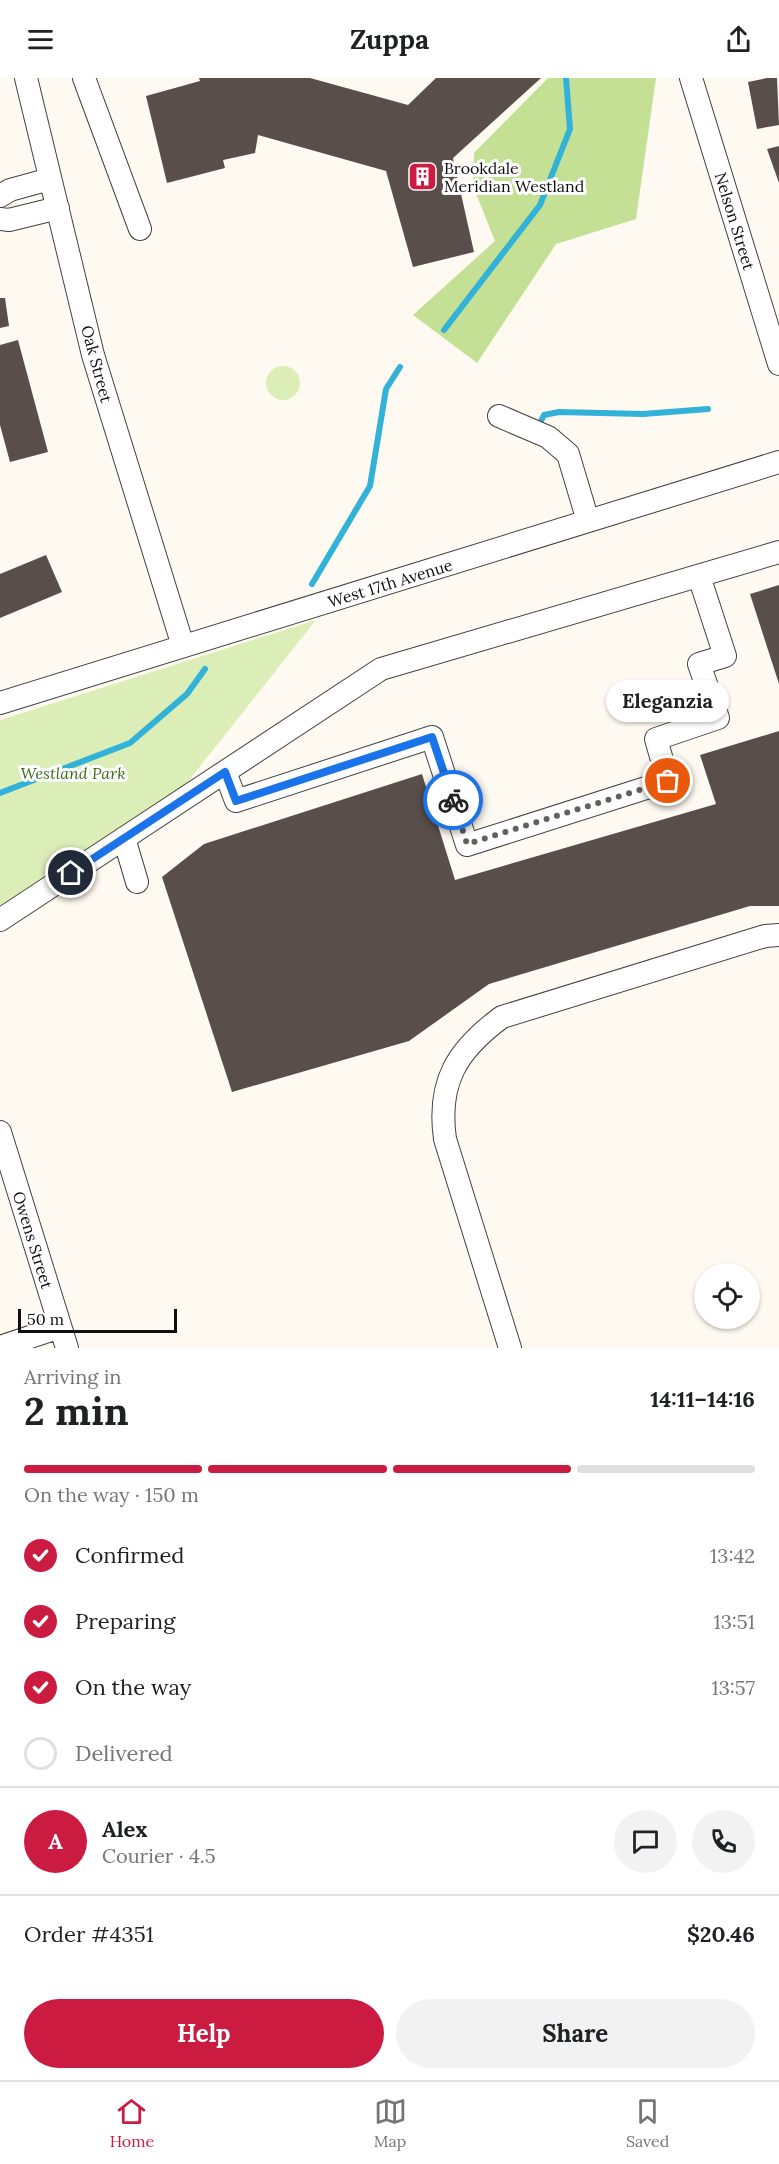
<!DOCTYPE html>
<meta charset="utf-8">
<style>
:root{--surface:#fff;--page:#f2f2f2;--text:#202124;--muted:#757577;--line:#e0e0e0;--accent:#cc1b41}
body{margin:0;font-family:Lora,serif;background:var(--page);color:var(--text);height:100vh;display:flex;flex-direction:column;font-size:22px;white-space:nowrap}
*{box-sizing:border-box;margin:0}
p{font-size:20px;color:var(--muted)}
.icon{flex:none;width:33px;height:33px;fill:none;stroke:currentColor;stroke-width:2;stroke-linecap:round;stroke-linejoin:round}
.map{position:relative;height:1270px;overflow:hidden}
.sheet{display:flex;flex-direction:column;background:var(--surface);flex:1}
.sheet>*{flex:none}
.buttons{position:absolute;left:694px;top:1185px;display:grid;gap:12px}
.buttons a{display:grid;place-items:center;width:66px;height:66px;border-radius:50%;background:var(--surface);box-shadow:0 2px 4px #0004;font-size:30px}
.scale{position:absolute;left:18px;bottom:15px;width:159px;box-sizing:border-box;padding-left:6px;border:3px solid #0f0f0f;border-top:0;font-size:16px;line-height:21px;white-space:nowrap;color:#0f0f0f;-webkit-text-stroke:4px #fff;paint-order:stroke}
.pin{position:absolute;display:grid;place-items:center;width:51px;height:51px;color:#fff;margin:-26px;border:3px solid #fff;border-radius:50%;box-shadow:0 2px 6px #0007}
.courier{position:absolute;display:grid;place-items:center;width:60px;height:60px;margin:-30px;border:4px solid #1a73e8;border-radius:50%;background:#fff;color:#222;box-shadow:0 2px 8px #0007}
.bubble{position:absolute;height:42px;border-radius:21px;background:var(--surface);box-shadow:0 2px 4px #0004;font-size:20px;font-weight:700;line-height:42px;text-align:center}
.overview em{font-style:normal;font-weight:700}
.overview div{display:flex;flex-direction:column-reverse}
.overview{display:flex;align-items:center;justify-content:space-between;height:102px;padding:0 24px}
h1{font-size:39px;font-weight:700;line-height:45px}
.bar{display:grid;grid-template-columns:repeat(4,1fr);gap:9px 6px;align-content:center;height:72px;padding:0 24px}
.bar i{height:8px;border-radius:4px;background:var(--line)}
.bar .selected{background:var(--accent)}
.bar p{grid-column:span 4}
.line{display:flex;align-items:center;gap:15px;padding:0 24px;border-top:2px solid var(--line)}
.line div{flex:1}
.round{display:grid;place-items:center;flex:none;width:63px;height:63px;border-radius:32px;background:var(--page)}
ol{padding:0 24px;list-style:none}
li{display:flex;align-items:center;gap:18px;height:66px}
li p{margin-inline-start:auto}
li .icon{padding:6px;border-radius:50%;background:var(--accent);color:#fff;stroke-width:4}
li:last-child{color:var(--muted)}
li i{width:33px;height:33px;border:3px solid var(--line);border-radius:50%}
.button{display:flex;gap:12px;margin-top:auto;padding:12px 24px}
.button a{flex:1;height:69px;border-radius:36px;background:var(--accent);color:#fff;font-size:24px;font-weight:700;line-height:69px;text-align:center}
.button a+a{background:var(--page);color:var(--text)}
header{display:flex;justify-content:space-between;align-items:center;height:78px;padding:0 24px;background:var(--surface);font-size:27px;font-weight:700}
.tabs{display:flex;justify-content:space-around;align-items:center;height:84px;border-top:2px solid var(--line);background:var(--surface);font-size:16px;color:var(--muted)}
.tabs a{display:grid;justify-items:center;gap:3px}
.tabs .selected{color:var(--accent)}
.map>svg:first-child{display:block}
</style>
<header><svg class="icon" aria-label="menu" viewBox="0 0 24 24"><path d="M4 6h16M4 12h16M4 18h16"/></svg>Zuppa<svg class="icon" aria-label="share" viewBox="0 0 24 24"><path d="M12 15V3M7 8l5-5 5 5M5 13v7h14v-7"/></svg></header>
<div class="map">
<svg width="779" height="1270" viewBox="0 0 779 1270">
<rect width="100%" height="100%" fill="#fffaf1"/>
<!-- green -->
<path fill="#dceeb7" d="M266 305a17 17 0 1 1 34 0a17 17 0 1 1-34 0Z
M 316,542 L 186,706 L 0,832 L 0,642 Z"/>
<!-- forest -->
<path fill="#c3e095" d="M 548,0 L 656,0 L 636,141 L 556,166 L 477,285 L 413,237 L 495,163 L 473,108 L 474,75 Z"/>
<g fill="none" stroke-linecap="round" stroke-linejoin="round">
<!-- stream -->
<path stroke="#32b2d8" stroke-width="6" d="M 444,252 L 540,127 L 570,51 L 566,0
M 540,345 L 544,337 L 559,334 L 643,336 L 708,331
M 312,506 L 370,408 L 386,311 L 400,289
M 0,715 L 130,665 L 187,616 L 205,591"/>
</g>
<!-- building -->
<path fill="#594e4a" d="M 199,0 L 310,0 L 408,27 L 436,0 L 541,0 L 453,80 L 474,174 L 413,189 L 386,93 L 258,57 L 255,75 L 223,82 L 225,90 L 167,105 L 146,18 L 200,3 Z
M 767,0 L 777,0 L 779,47 L 757,51 L 748,4 Z
M 779,68 L 779,105 L 767,71 Z
M 0,220 L 5,220 L 9,248 L 0,250 Z
M 18,262 L 48,374 L 10,384 L 0,347 L 0,267 Z
M 46,477 L 62,514 L 0,540 L 0,496 Z
M 779,507 L 779,606 L 750,516 Z
M 779,653 L 779,828 L 750,828 L 489,906 L 409,963 L 232,1014 L 162,799 L 204,766 L 422,696 L 455,802 L 716,726 L 700,677 Z"/>
<g fill="none" stroke-linecap="round" stroke-linejoin="round">
<defs>
<path id="minor" d="M 26,0 L 93,277 L 183,568
M 84,0 L 140,151
M 691,0 L 779,286
M 0,118 L 10,112 L 50,101
M 0,141 L 9,142 L 58,130
M 499,338 L 548,359 L 568,376 L 588,443
M 0,625 L 779,384
M 225,694 L 236,723 L 432,659 L 467,767 L 668,703 L 656,661 L 718,640 L 699,586 L 725,578 L 699,498
M 124,760 L 137,804
M 0,842 L 381,591 L 779,474
M 0,1054 L 67,1270
M 0,1269 L 60,1249
M 510,1270 L 445,1061 C 437,1004 457,972 502,939 L 765,858 L 779,857"/>
</defs>
<!-- minor casing -->
<use href="#minor" stroke="#424242" stroke-width="24"/>
<!-- minor -->
<use href="#minor" stroke="#fff" stroke-width="22"/>
</g>
<g fill="none" stroke-linecap="round" stroke-linejoin="round">
<!-- done -->
<path stroke="#63615e" stroke-width="6" stroke-dasharray="0 10.8" d="M 453,722 L 467,766 L 668,703"/>
<!-- route -->
<path stroke="#1a73e8" stroke-width="8" d="M 71,795 L 225,694 L 236,723 L 432,659 L 453,722"/>
</g>
<!-- icons -->
<defs>
<symbol id="building-square" viewBox="-11 -11 22 22"><rect x="-9" y="-9" width="18" height="18" rx="4" fill="#cc1b41" stroke="#fff"/><path d="M-4-6H4V6H1V3H-1V6H-4ZM-2.5-4.3h1.7v1.8h-1.7ZM.8-4.3h1.7v1.8H.8ZM-2.5-1h1.7V.8h-1.7ZM.8-1h1.7V.8H.8Z" fill="#fff"/></symbol>
</defs>
<g fill-rule="evenodd">
<use href="#building-square" x="406" y="82" width="33" height="33"/>
</g>
<g text-anchor="middle" stroke-width="6" stroke-linejoin="round" paint-order="stroke">
<!-- poi labels -->
<g font-size="16" fill="#0f0f0f" stroke="#fff" text-anchor="start">
<text x="444" y="96">Brookdale<tspan x="444" dy="18">Meridian Westland</tspan></text>
</g>
<!-- street labels -->
<g font-size="16" fill="#0f0f0f" stroke="#fff">
<text transform="translate(735 143) rotate(73)" y="6">Nelson Street</text>
<text transform="translate(97 286) rotate(75)" y="6">Oak Street</text>
<text transform="translate(390 505) rotate(-17)" y="6">West 17th Avenue</text>
<text transform="translate(33 1162) rotate(73)" y="6">Owens Street</text>
</g>
<!-- park labels -->
<g font-size="16" font-style="italic" fill="#396d19" stroke="#fff">
<text x="73" y="701">Westland Park</text>
</g>
</g>
</svg>
<div class="buttons">
<a><svg class="icon" aria-label="locate" viewBox="0 0 24 24"><circle cx="12" cy="12" r="6"/><path d="M12 2v4M12 18v4M2 12h4M18 12h4"/></svg></a>
</div>
<div class="scale">50 m</div>
<div class="pin" style="left:668px;top:703px;background:#ea580c"><svg class="icon" aria-label="bag" viewBox="0 0 24 24"><path d="M5 8h14l-1 12H6zM9 8a3 3 0 0 1 6 0"/></svg></div>
<div class="pin" style="left:71px;top:795px;background:#1f2937"><svg class="icon" aria-label="home" viewBox="0 0 24 24"><path d="M3 11l9-7 9 7M6 9v11h12V9"/></svg></div>
<div class="courier" style="left:453px;top:722px"><svg class="icon" aria-label="bike" viewBox="0 0 24 24"><circle cx="6" cy="16" r="4"/><circle cx="18" cy="16" r="4"/><path d="M6 16l4-8h5l3 8M10 8l3 8H6M13 5h3"/></svg></div>
<div class="bubble" style="left:606px;top:602px;width:123px">Eleganzia</div>
</div>
<section class="sheet">
<div class="overview"><div><h1>2 min</h1><p>Arriving in</p></div><em>14:11–14:16</em></div>
<div class="bar"><i class="selected"></i><i class="selected"></i><i class="selected"></i><i></i><p>On the way · 150 m</p></div>
<ol>
<li><svg class="icon" aria-label="check" viewBox="0 0 24 24"><path d="M5 12l5 5 9-10"/></svg>Confirmed<p>13:42</p></li>
<li><svg class="icon" aria-label="check" viewBox="0 0 24 24"><path d="M5 12l5 5 9-10"/></svg>Preparing<p>13:51</p></li>
<li><svg class="icon" aria-label="check" viewBox="0 0 24 24"><path d="M5 12l5 5 9-10"/></svg>On the way<p>13:57</p></li>
<li><i></i>Delivered</li>
</ol>
<div class="line" style="height:108px"><b class="round" style="background:var(--accent);color:#fff">A</b><div><b>Alex</b><p>Courier · 4.5</p></div><a class="round"><svg class="icon" aria-label="chat" viewBox="0 0 24 24"><path d="M4 5h16v11H9l-5 4z"/></svg></a><a class="round"><svg class="icon" aria-label="phone" viewBox="0 0 24 24"><path d="M5 4h4l2 5-3 2q2 4 5 5l2-3 5 2v4C11 20 4 13 5 4z"/></svg></a></div>
<div class="line" style="height:78px"><div>Order #4351</div><b>$20.46</b></div>
<div class="button"><a>Help</a><a>Share</a></div>
</section>
<nav class="tabs">
<a class="selected"><svg class="icon" aria-label="home" viewBox="0 0 24 24"><path d="M3 11l9-7 9 7M6 9v11h12V9"/></svg>Home</a>
<a><svg class="icon" aria-label="map" viewBox="0 0 24 24"><path d="M3 6l6-2 6 2 6-2v14l-6 2-6-2-6 2zM9 4v14M15 6v14"/></svg>Map</a>
<a><svg class="icon" aria-label="saved" viewBox="0 0 24 24"><path d="M7 4h10v16l-5-4-5 4z"/></svg>Saved</a>
</nav>
